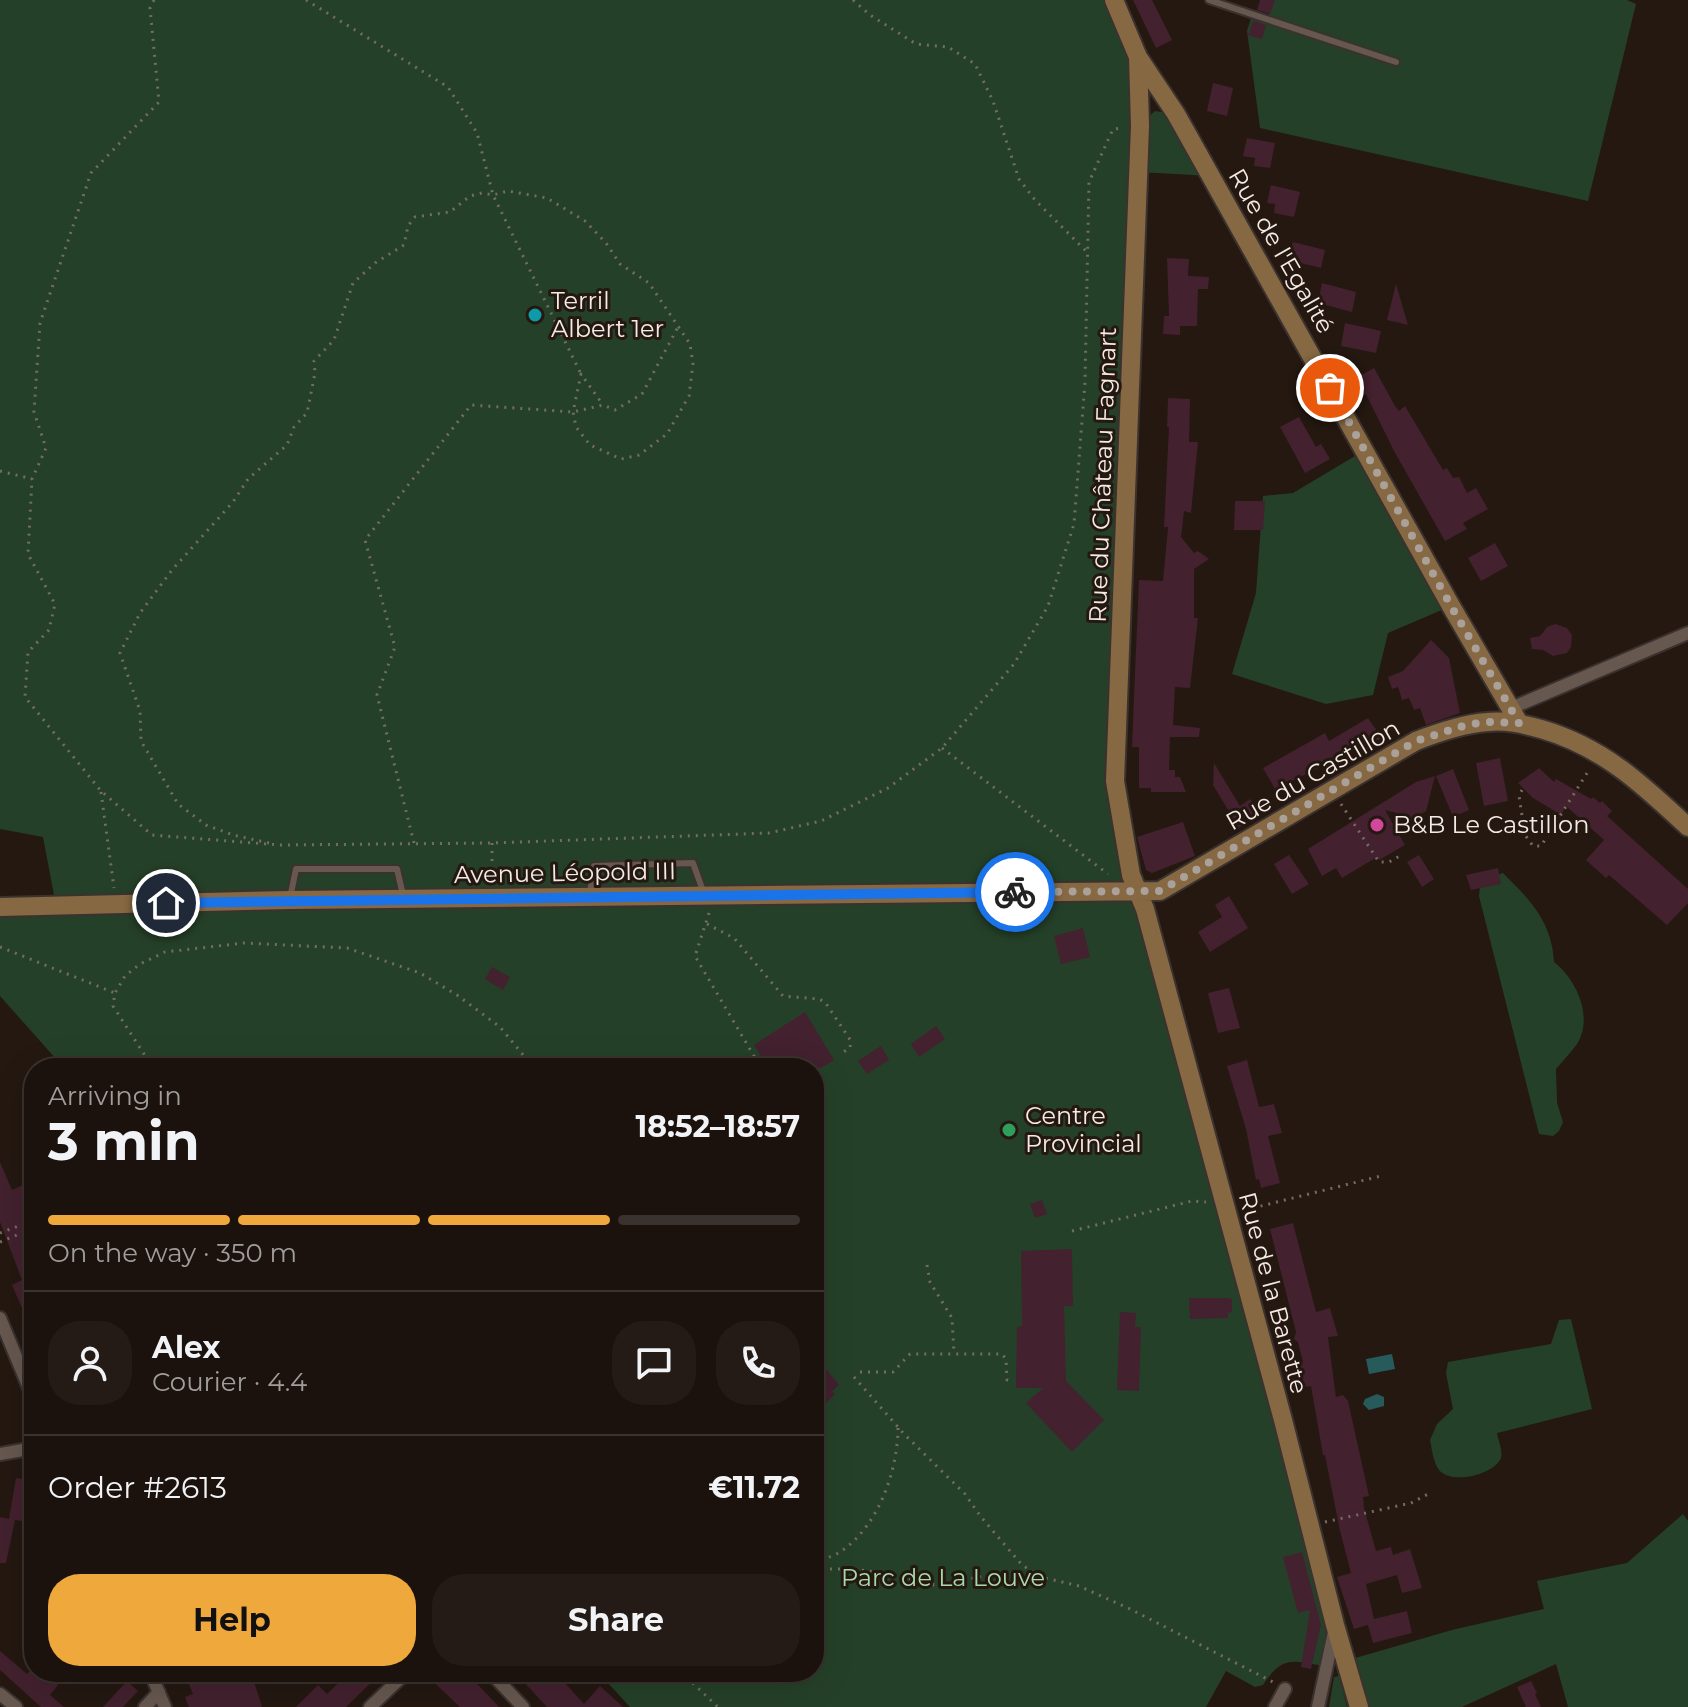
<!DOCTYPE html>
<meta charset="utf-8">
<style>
:root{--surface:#1b120d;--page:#241b16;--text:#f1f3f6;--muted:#a09e9d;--line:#39322e;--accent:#eea83c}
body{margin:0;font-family:Montserrat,sans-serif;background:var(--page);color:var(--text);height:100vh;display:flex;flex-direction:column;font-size:30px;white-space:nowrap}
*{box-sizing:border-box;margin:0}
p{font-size:26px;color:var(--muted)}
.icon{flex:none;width:44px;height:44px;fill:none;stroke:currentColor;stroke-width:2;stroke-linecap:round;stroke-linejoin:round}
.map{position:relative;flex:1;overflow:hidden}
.side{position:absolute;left:24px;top:1058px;width:800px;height:624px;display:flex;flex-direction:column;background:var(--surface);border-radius:32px;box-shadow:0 8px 32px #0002,0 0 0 2px var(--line)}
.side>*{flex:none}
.pin{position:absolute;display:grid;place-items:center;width:68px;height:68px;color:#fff;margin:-34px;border:4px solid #fff;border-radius:50%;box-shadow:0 2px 8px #0007}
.courier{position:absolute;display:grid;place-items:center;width:80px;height:80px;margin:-40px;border:6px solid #1a73e8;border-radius:50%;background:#fff;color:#222;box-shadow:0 2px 10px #0007}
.headline em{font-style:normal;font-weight:700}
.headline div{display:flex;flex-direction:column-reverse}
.headline{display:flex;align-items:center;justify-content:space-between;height:136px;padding:0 24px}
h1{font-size:52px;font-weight:700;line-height:60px}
.bar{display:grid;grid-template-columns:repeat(4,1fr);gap:12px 8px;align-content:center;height:96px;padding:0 24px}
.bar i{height:10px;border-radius:6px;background:var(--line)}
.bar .on{background:var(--accent)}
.bar p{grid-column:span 4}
.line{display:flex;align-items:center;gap:20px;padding:0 24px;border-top:2px solid var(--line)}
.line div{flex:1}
.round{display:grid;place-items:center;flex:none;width:84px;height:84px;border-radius:32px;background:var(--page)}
.action{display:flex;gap:16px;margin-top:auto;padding:16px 24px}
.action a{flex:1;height:92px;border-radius:32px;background:var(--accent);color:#111;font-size:32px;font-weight:700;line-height:92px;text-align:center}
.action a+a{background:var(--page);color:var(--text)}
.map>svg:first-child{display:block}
</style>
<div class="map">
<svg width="1688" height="1707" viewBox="0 0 1688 1707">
<rect width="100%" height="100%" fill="#241811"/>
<!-- green -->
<path fill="#254028" d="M 0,0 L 1114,0 L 1147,118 L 1155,111 L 1167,113 L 1210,176 L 1139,172 L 1115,781 L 1335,1625 L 1327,1666 C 1293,1662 1284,1653 1263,1685 L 1255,1687 L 1226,1671 L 1206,1707 L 630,1707 L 598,1672 L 814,1672 L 814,1068 L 64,1068 L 0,996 L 0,907 L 56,906 L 43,837 L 0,829 Z
M 1274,0 L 1627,0 L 1636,4 L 1588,201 L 1260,128 L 1247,31 L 1252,15 L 1267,20 Z
M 1365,450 L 1451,606 L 1388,633 L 1373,695 L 1326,704 L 1232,674 L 1256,593 L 1263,496 L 1293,493 Z
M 1503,873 C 1530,900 1552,922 1554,962 C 1576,979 1594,1017 1577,1044 C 1571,1052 1563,1061 1556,1069 L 1557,1103 L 1563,1122 L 1559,1131 L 1553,1136 L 1539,1134 L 1479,896 L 1480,887 L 1491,877 Z
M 1571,1319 L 1592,1409 L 1497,1433 C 1498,1440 1503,1450 1501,1458 C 1494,1475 1451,1485 1439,1470 C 1433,1462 1432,1449 1430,1440 L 1437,1424 L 1453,1409 L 1446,1373 L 1448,1362 L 1551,1344 L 1559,1320 Z
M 1683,1514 L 1688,1521 L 1688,1707 L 1568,1707 L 1556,1664 L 1462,1707 L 1359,1707 L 1345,1661 L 1452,1630 L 1544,1609 L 1537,1581 L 1627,1563 Z
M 1339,1676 L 1347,1707 L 1329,1707 L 1334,1677 Z"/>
<!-- water -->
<path fill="#275a5b" d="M 1392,1354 L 1395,1369 L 1369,1374 L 1366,1359 Z
M 1377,1394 L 1384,1397 L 1384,1406 L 1369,1410 L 1363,1404 L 1365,1399 Z"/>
<!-- building -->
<path fill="#43212f" d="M 1133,0 L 1152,0 L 1172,40 L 1156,48 Z
M 1260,0 L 1275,0 L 1270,14 L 1257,10 Z
M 1253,21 L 1266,25 L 1262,39 L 1248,35 Z
M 1213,83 L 1233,88 L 1227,116 L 1207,111 Z
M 1247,138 L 1275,143 L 1270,168 L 1254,166 L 1255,158 L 1243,156 Z
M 1271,185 L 1300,192 L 1294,217 L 1274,213 L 1275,204 L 1267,203 Z
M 1293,242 L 1325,250 L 1321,268 L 1288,260 Z
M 1167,258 L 1189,259 L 1188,276 L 1209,277 L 1208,289 L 1198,289 L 1197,326 L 1180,326 L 1180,335 L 1163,334 L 1164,316 L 1169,316 Z
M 1322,283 L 1356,292 L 1352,312 L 1318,303 Z
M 1396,284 L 1408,325 L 1387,320 Z
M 1345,323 L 1381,331 L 1376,353 L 1341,346 Z
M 1374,368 L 1395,406 L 1399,411 L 1405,406 L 1443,470 L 1447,468 L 1453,478 L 1459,477 L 1467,493 L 1476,488 L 1488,509 L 1463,523 L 1467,529 L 1445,541 L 1394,451 L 1366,394 L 1365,395 L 1356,378 Z
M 1168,398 L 1190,399 L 1189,442 L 1198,442 L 1191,513 L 1184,511 L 1181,537 L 1194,553 L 1198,551 L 1209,559 L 1194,569 L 1194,618 L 1198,618 L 1190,688 L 1175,687 L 1173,725 L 1200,728 L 1199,737 L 1170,737 L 1169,770 L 1175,770 L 1175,777 L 1180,777 L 1186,792 L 1151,792 L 1151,788 L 1139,788 L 1139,747 L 1132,747 L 1135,672 L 1139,580 L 1163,581 L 1168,527 L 1164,527 L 1169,427 L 1167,427 Z
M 1299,417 L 1316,447 L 1321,444 L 1330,459 L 1305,473 L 1280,427 Z
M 1235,501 L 1265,501 L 1263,530 L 1234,530 Z
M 1495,543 L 1508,566 L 1481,581 L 1468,558 Z
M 1555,624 L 1567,628 L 1572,635 L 1571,647 L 1567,653 L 1553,656 L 1543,650 L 1532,649 L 1530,638 L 1540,636 L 1547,627 Z
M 1431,640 L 1449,658 L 1460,713 L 1426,725 L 1420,708 L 1414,710 L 1409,698 L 1402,700 L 1398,687 L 1392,689 L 1388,677 L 1403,671 Z
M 1368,718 L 1382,738 L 1356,754 L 1352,747 L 1321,763 L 1323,766 L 1275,789 L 1263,768 L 1325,733 L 1329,741 Z
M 1500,758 L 1508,801 L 1484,806 L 1476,763 Z
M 1214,763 L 1240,806 L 1250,799 L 1262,814 L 1239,828 L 1213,785 Z
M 1539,768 L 1554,782 L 1556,779 L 1591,799 L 1593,797 L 1600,803 L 1602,801 L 1612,811 L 1607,816 L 1688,889 L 1688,903 L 1667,925 L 1609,875 L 1606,878 L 1586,860 L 1604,840 L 1566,806 L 1561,815 L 1533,798 L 1518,783 Z
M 1453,769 L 1469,810 L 1453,817 L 1436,776 Z
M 1435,776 L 1426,811 L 1414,818 L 1385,810 L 1405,845 L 1379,860 L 1377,857 L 1342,878 L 1336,868 L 1322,876 L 1308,849 L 1416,782 Z
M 1183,822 L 1195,856 L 1152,873 L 1146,870 L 1137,837 Z
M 1289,855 L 1309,884 L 1292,894 L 1274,864 Z
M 1419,855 L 1434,879 L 1422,887 L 1407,862 Z
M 1498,868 L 1501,884 L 1471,890 L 1466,875 Z
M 1229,896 L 1248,928 L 1210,952 L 1198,932 L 1222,917 L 1215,905 Z
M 1083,928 L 1090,957 L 1061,964 L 1054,936 Z
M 492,967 L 510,977 L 503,990 L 485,979 Z
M 1229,988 L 1240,1028 L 1218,1033 L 1208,993 Z
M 805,1012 L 834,1060 L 821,1068 L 782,1068 L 779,1062 L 769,1068 L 754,1045 Z
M 936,1026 L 945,1039 L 919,1057 L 911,1044 Z
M 881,1046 L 889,1060 L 867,1074 L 858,1061 Z
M 1247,1060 L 1259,1107 L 1274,1104 L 1282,1133 L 1268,1136 L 1280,1183 L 1261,1188 L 1259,1179 L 1256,1180 L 1246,1129 L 1227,1066 Z
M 0,1162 L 12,1190 L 23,1185 L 33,1208 L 22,1212 L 34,1241 L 34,1336 L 12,1285 L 22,1280 L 0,1222 Z
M 1042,1200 L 1047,1214 L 1035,1218 L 1030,1204 Z
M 1293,1223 L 1316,1312 L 1330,1308 L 1338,1336 L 1328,1337 L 1336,1397 L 1343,1395 L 1348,1401 L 1369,1496 L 1363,1497 L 1364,1508 L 1376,1551 L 1391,1547 L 1393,1555 L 1410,1549 L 1422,1588 L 1402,1593 L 1397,1575 L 1366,1584 L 1374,1619 L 1407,1611 L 1412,1633 L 1373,1643 L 1368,1625 L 1354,1629 L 1337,1577 L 1351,1573 L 1340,1531 L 1325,1455 L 1323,1455 L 1311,1386 L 1304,1387 L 1300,1363 L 1303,1362 L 1298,1342 L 1294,1339 L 1296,1332 L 1270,1229 Z
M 1072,1249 L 1073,1306 L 1064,1306 L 1066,1381 L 1104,1420 L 1072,1452 L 1026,1403 L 1043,1388 L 1016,1388 L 1017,1327 L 1022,1326 L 1021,1251 Z
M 1189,1298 L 1227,1298 L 1232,1299 L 1232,1312 L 1228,1313 L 1228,1318 L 1190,1319 Z
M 1120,1312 L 1136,1313 L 1135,1327 L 1141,1327 L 1139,1391 L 1117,1390 Z
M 814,1354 L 839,1385 L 832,1391 L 835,1394 L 823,1406 L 814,1397 Z
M 16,1478 L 30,1481 L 23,1521 L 15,1520 L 6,1563 L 0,1563 L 0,1517 L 9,1519 Z
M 1302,1552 L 1321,1625 L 1311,1669 L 1301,1667 L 1310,1610 L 1298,1613 L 1283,1557 Z
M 0,1651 L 27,1674 L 29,1672 L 44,1672 L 58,1685 L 50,1695 L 64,1707 L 41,1707 L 0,1670 Z
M 184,1672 L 251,1672 L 262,1707 L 189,1707 L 185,1697 L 193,1694 Z
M 350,1672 L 382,1672 L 346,1707 L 296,1707 L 318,1685 L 327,1694 Z
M 423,1672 L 466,1672 L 499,1707 L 460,1707 Z
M 532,1672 L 555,1672 L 584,1704 L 600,1686 L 623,1707 L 547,1707 L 523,1681 Z
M 127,1681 L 138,1691 L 123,1707 L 103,1707 Z
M 1531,1681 L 1537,1693 L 1535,1694 L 1541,1707 L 1526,1707 L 1517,1687 Z"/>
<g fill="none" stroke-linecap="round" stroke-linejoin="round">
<defs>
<path id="lane" d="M 1209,0 L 1396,62
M 590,893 L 594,866 L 693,863 L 703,891
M 290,898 L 296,869 L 397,869 L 403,895"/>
<path id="street" d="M 1509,709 L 1688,633
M 0,1318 L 34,1400
M 0,1454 L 34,1448
M 150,1672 L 165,1707
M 490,1672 L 523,1707
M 0,1694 L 16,1707
M 145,1707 L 159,1692
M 370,1707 L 407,1672
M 1275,1707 L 1285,1689
M 1318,1707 L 1334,1632"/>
<path id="secondary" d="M 1114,0 L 1138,57 L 1176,114 L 1451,606 L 1519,723
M 1138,57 L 1140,126 L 1115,781 L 1131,875 L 1145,909 L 1283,1420 L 1335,1625 L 1359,1707
M 0,907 L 290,900 L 1160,891 L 1416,741 C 1439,732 1462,724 1487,722 C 1506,720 1523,724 1541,729 C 1603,747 1642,784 1688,827"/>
</defs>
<!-- lane casing -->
<use href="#lane" stroke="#3b322f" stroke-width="10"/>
<!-- street casing -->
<use href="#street" stroke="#3b322f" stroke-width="16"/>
<!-- secondary casing -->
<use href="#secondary" stroke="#3b322f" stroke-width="22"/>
<!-- path -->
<path stroke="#766b65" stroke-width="3" stroke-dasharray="2 6" stroke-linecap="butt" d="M 154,0 L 150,8 L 159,102 L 91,173 L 40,323 L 34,412 L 46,448 L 32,479 L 28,554 L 55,604 L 49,630 L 28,652 L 25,697 L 101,791 L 152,835 L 280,845 L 492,843 L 769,833 L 821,821 L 888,788 L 942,748 L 1014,664 L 1048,606 L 1074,524 L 1085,382 L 1089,182 L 1113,129 L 1122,128
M 306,0 L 448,87 L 477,133 L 493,195 L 581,374
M 853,0 L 870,15 L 916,44 L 948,47 L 975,64 L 993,101 L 1019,179 L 1035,200 L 1088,253
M 0,471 L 32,479
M 942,748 L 1108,874
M 1522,790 L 1519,796 L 1525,835 L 1533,846 L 1541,846 L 1589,770
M 101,792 L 114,888
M 1341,804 L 1379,862 L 1389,862 L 1403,854
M 269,843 L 233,835 L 206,825 L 178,804 L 141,741 L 140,711 L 120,653 L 140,613 L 172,570 L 233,502 L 248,479 L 287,445 L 294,427 L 307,413 L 315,373 L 314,361 L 334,340 L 353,283 L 375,263 L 404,245 L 408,226 L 415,217 L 450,212 L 470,196 L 482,193 L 493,195 L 508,191 L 547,198 L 585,221 L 606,243 L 620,264 L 649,283 L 690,344 L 693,364 L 689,396 L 667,434 L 639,455 L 621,459 L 590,445 L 576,427 L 573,412 L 581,374 L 603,405
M 414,843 L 377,695 L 395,647 L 365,540 L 471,405 L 573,412 L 603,405 L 615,410 L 642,394 L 678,327
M 492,843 L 492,883
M 709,913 L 695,956 L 761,1068
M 707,924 L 734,938 L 783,996 L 819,999 L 825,1002 L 851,1041 L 850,1048 L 840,1054
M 0,947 L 115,993
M 153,1068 L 113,1006 L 115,993 L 125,976 L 140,964 L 165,952 L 244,943 L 347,948 L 420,973 L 457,995 L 500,1027 L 534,1068
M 1245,1210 L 1381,1176
M 28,1213 L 34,1210
M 1072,1231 L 1192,1201 L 1206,1202
M 0,1233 L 34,1220
M 0,1242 L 34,1228
M 927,1265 L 930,1282 L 952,1318 L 954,1354
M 860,1372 L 893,1372 L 910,1354 L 1002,1354 L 1006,1359 L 1007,1380 L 1013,1380
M 854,1377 L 904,1434 L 965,1494 L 981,1517 L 1022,1565 L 1041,1577 L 1079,1586 L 1130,1609 L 1275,1683
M 1325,1522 L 1411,1503 L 1432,1492
M 814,1563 C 823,1559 835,1556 843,1550 C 879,1524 898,1470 898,1427
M 814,1569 L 854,1569 L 895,1575 L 938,1586 L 992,1574 L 1020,1572 L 1037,1576
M 681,1672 L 718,1707"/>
<!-- lane -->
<use href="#lane" stroke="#66584f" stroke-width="6"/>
<!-- street -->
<use href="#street" stroke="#66584f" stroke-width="12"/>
<!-- secondary -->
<use href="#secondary" stroke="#866943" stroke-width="18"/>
</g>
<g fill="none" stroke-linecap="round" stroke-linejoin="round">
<!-- done -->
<path stroke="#aba19b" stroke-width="8" stroke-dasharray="0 14.4" d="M 1015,892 L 1160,891 L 1416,741 L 1466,725 L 1487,722 L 1519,723 L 1451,606 L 1330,388"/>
<!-- route -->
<path stroke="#1a73e8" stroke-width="10" d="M 166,903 L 1015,892"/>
</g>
<!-- markers -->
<circle fill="#0f9aa8" stroke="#241811" stroke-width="3" cx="535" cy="315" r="8"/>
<circle fill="#d1479c" stroke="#241811" stroke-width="3" cx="1377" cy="825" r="8"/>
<circle fill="#2e9e5b" stroke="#241811" stroke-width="3" cx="1009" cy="1130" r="8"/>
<g text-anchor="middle" stroke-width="6" stroke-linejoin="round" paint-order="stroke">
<!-- street labels -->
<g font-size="24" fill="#f4ebe6" stroke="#241811">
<text transform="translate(1281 251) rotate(60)" y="8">Rue de l'Egalité</text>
<text transform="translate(1103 475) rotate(-88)" y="8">Rue du Château Fagnart</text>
<text transform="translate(1313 775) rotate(-30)" y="8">Rue du Castillon</text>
<text transform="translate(565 873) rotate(-1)" y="8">Avenue Léopold III</text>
<text transform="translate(1273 1293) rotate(75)" y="8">Rue de la Barette</text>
</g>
<!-- poi labels -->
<g font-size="24" fill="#f4ebe6" stroke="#241811" text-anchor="start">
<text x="551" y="309">Terril<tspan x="551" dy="28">Albert 1er</tspan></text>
<text x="1393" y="833">B&amp;B Le Castillon</text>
<text x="1025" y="1124">Centre<tspan x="1025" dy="28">Provincial</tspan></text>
</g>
<!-- park labels -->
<g font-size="24" fill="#a7daaa" stroke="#241811">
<text x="943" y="1586">Parc de La Louve</text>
</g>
</g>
</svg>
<div class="pin" style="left:1330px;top:388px;background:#ea580c"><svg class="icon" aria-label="bag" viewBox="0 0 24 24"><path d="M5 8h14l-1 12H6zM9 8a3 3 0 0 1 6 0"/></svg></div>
<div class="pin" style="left:166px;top:903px;background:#1f2937"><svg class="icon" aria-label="home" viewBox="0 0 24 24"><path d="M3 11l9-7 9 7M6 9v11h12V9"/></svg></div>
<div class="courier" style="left:1015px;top:892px"><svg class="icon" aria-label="bike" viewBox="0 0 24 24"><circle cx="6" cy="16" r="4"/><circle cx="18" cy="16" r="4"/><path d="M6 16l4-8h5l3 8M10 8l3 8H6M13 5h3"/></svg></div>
<section class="side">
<div class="headline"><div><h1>3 min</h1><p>Arriving in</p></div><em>18:52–18:57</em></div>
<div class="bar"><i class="on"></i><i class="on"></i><i class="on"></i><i></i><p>On the way · 350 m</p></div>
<div class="line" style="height:144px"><a class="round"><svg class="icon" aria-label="person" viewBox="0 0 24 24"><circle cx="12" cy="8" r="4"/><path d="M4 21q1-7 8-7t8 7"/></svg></a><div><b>Alex</b><p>Courier · 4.4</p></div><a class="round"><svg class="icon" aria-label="chat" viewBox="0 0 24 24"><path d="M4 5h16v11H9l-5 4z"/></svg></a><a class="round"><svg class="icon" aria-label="phone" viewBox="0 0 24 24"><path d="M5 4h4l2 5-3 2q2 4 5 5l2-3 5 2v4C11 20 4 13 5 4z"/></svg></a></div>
<div class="line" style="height:104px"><div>Order #2613</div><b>€11.72</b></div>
<div class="action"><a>Help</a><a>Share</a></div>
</section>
</div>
